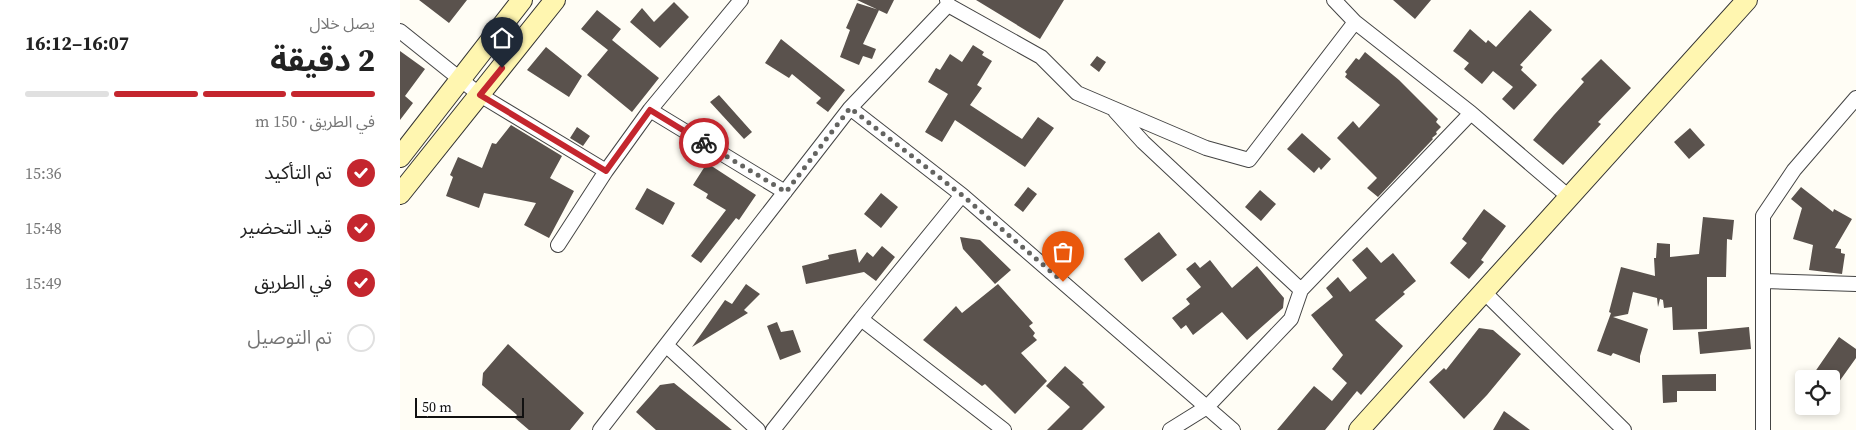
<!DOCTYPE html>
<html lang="ar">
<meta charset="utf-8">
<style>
:root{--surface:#fff;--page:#f2f2f2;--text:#222;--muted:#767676;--line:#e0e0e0;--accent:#c4262e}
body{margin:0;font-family:"Source Serif 4","Noto Sans Arabic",serif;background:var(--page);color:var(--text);direction:rtl;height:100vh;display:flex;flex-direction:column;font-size:19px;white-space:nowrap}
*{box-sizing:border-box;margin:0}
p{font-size:16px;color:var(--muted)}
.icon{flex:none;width:28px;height:28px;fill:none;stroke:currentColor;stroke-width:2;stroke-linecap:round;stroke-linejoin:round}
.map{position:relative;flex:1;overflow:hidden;direction:ltr}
.details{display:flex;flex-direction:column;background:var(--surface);width:400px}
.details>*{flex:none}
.controls{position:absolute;left:1395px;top:370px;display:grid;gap:10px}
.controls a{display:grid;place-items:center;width:45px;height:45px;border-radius:5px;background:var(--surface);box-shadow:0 2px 8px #0003;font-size:25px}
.scale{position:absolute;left:15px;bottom:12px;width:109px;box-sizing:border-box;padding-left:5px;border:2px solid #111;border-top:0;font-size:14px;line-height:18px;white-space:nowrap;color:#111;-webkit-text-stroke:4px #fff;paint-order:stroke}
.pin{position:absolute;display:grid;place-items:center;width:42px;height:42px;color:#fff;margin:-51px -21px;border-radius:50% 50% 50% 0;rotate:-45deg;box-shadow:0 0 5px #0007}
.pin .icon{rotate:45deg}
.courier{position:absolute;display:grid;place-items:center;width:50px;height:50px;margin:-25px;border:4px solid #c4262e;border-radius:50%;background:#fff;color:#222;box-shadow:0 1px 6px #0007}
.overview em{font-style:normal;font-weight:700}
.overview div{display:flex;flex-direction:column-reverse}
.overview{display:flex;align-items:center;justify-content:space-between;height:85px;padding:0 25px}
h1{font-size:32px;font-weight:700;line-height:38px}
.bar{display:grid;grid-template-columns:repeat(4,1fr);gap:8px 5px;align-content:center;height:60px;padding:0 25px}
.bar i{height:6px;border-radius:4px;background:var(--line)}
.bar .selected{background:var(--accent)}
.bar p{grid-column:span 4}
ol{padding:0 25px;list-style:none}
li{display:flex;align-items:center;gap:15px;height:55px}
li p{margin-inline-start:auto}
li .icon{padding:5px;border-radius:50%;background:var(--accent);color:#fff;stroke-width:4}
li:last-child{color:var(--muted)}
li i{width:28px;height:28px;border:2px solid var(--line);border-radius:50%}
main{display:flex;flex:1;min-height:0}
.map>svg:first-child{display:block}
</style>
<main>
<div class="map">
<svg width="1456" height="430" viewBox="0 0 1456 430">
<rect width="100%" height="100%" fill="#fffdf5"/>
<!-- building -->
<path fill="#5a524d" d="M 19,0 L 67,0 L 49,23 Z
M 457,0 L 494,0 L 487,14 Z
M 576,0 L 664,0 L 640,39 Z
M 993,0 L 1031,0 L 1015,19 Z
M 274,2 L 289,17 L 260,48 L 230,22 L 242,8 L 254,22 Z
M 457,3 L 479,10 L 463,44 L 476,49 L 472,59 L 463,56 L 459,65 L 440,57 L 450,30 L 446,28 Z
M 197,10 L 221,29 L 212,40 L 259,78 L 232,112 L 187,75 L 208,50 L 181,29 Z
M 1130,10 L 1152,30 L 1120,65 L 1123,67 L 1121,70 L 1137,85 L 1114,110 L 1102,99 L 1113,87 L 1093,71 L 1082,84 L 1064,69 L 1069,63 L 1053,51 L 1070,29 L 1086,43 L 1088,40 L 1096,47 Z
M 381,39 L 445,90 L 428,112 L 416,103 L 421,98 L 392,74 L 389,78 L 365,63 Z
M 573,45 L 584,52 L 582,55 L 592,61 L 577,85 L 582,88 L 570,105 L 622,139 L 638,117 L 654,128 L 625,167 L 555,120 L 542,142 L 525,132 L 548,94 L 528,82 L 536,68 L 540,70 L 550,54 L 562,62 Z
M 146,47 L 182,76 L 169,97 L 127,70 Z
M 0,51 L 25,69 L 5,96 L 13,103 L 0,120 Z
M 965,52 L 999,80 L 1038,119 L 1036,122 L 1041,127 L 1036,132 L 1037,134 L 1032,138 L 1033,139 L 978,197 L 967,188 L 977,178 L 937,138 L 953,121 L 959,128 L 980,105 L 945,77 L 947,74 L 945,72 L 956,58 L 959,60 Z
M 697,56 L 706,62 L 699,72 L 690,65 Z
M 1201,59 L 1231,88 L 1198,122 L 1201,124 L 1163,165 L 1133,140 L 1154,115 L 1184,82 L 1181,79 Z
M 319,95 L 352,132 L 344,139 L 310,102 Z
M 111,125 L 162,156 L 150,178 L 174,191 L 149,238 L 124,225 L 136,203 L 84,193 L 79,208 L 46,196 L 53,177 L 50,175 L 58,157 L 82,168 L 92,143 L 96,144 Z
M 177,127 L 190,136 L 183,146 L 170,138 Z
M 1290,128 L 1305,145 L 1289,159 L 1274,142 Z
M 902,133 L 931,159 L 921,170 L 919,167 L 914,173 L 887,149 Z
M 307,163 L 356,195 L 339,220 L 336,218 L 301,263 L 291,256 L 326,210 L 306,198 L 308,194 L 293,185 Z
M 628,187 L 637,194 L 623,212 L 614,205 Z
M 1401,187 L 1433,212 L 1434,209 L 1452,219 L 1435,248 L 1441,249 L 1441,253 L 1445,254 L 1442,274 L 1409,270 L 1413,245 L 1393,239 L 1402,208 L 1391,199 Z
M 247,188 L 275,203 L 263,225 L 235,209 Z
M 860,190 L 876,204 L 861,221 L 845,207 Z
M 481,193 L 498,207 L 481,228 L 464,214 Z
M 1084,209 L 1106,226 L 1081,260 L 1084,262 L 1069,279 L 1050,263 L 1067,243 L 1062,239 Z
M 1303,217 L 1334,220 L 1332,240 L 1327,239 L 1326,277 L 1307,277 L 1307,329 L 1273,330 L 1272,307 L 1264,308 L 1263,300 L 1260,299 L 1258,307 L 1257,298 L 1233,292 L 1228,314 L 1213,317 L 1248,329 L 1240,356 L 1240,363 L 1213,353 L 1211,356 L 1197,351 L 1211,313 L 1209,312 L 1221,267 L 1255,276 L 1254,258 L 1256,258 L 1257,243 L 1270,244 L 1270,257 L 1299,254 Z
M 759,232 L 777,255 L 742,282 L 724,259 Z
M 560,237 L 580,240 L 611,270 L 595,284 L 563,249 Z
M 482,246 L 495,257 L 476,281 L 464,272 L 406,284 L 402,266 L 429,259 L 428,255 L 456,249 L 459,263 L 467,252 L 473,257 Z
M 967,247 L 981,263 L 993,253 L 1016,281 L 1003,292 L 1005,294 L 975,320 L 1003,346 L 961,395 L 957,391 L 925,430 L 877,430 L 914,386 L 932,401 L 947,383 L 932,369 L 943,355 L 911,315 L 933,297 L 926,288 L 938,277 L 950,292 L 967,278 L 952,260 Z
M 810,260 L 832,288 L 857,266 L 884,298 L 883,308 L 847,340 L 822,312 L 793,335 L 786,325 L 781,329 L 772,318 L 790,304 L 786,299 L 801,287 L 786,269 L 795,262 L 800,268 Z
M 346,284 L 360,294 L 344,310 L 348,313 L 292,347 L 325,300 L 332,304 Z
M 598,284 L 633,323 L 629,326 L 635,333 L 633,336 L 637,340 L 621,353 L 647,381 L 615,414 L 585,384 L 582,386 L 523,340 L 556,306 L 562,313 Z
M 377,322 L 381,332 L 393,330 L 401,352 L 380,360 L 367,326 Z
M 1349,327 L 1351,349 L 1300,354 L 1298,332 Z
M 1079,328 L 1093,330 L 1121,354 L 1087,395 L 1064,419 L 1029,382 L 1044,368 L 1046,370 Z
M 1439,337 L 1456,349 L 1456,358 L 1431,393 L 1431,379 L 1410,379 Z
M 108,344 L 184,413 L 170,430 L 129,430 L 115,418 L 117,415 L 82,385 L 83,373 Z
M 665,366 L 684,383 L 682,384 L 705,407 L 682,430 L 647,430 L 670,407 L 646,386 Z
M 1316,374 L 1316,391 L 1277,391 L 1277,402 L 1263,403 L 1262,375 Z
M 274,383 L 332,430 L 256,430 L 236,412 L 260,385 Z
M 1104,411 L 1130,430 L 1093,430 Z"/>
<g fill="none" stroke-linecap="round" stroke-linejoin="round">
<defs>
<path id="street" d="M 341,0 L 250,110 L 385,192
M 934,0 L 955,22 L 1071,113 L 1169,197
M 548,5 L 641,57 L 677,93 L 806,148 L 849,160 L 955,22
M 0,31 L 80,95 L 206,171 L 250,110
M 450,108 L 562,195 L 461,319
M 715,111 L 743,142 L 901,290 L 891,319 L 807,407 L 770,430
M 562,195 L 833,430
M 158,245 L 206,171
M 1364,281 L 1456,284
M 901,290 L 1071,113
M 1084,292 L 1224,430
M 267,346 L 358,430
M 200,430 L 450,108 L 548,5 L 547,0
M 373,430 L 461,319 L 604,430
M 1363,430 L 1363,216 L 1394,170 L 1456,98"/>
<path id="secondary" d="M 0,157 L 122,0
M 0,194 L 155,0
M 959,430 L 1347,0"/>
</defs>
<!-- street casing -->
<use href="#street" stroke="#444" stroke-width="16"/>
<!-- secondary casing -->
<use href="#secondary" stroke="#333" stroke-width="22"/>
<!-- street -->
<use href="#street" stroke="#fff" stroke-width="14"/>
<!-- secondary -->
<use href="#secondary" stroke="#fff6b0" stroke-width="20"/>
</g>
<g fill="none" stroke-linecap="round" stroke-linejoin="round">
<!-- done -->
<path stroke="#646461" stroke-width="5" stroke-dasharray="0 9" d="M 304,143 L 386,192 L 450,108 L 562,195 L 663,282"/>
<!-- route -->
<path stroke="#c4262e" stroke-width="6" d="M 102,68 L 80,95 L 206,171 L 250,110 L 304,143"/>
</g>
</svg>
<div class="controls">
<a><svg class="icon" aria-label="locate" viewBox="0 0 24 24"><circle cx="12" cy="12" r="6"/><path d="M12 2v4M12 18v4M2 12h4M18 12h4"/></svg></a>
</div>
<div class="scale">50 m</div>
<div class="pin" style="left:663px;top:282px;background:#ea580c"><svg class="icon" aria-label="bag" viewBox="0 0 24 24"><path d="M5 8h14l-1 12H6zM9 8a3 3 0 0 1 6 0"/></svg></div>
<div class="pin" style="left:102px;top:68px;background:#1f2937"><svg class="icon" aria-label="home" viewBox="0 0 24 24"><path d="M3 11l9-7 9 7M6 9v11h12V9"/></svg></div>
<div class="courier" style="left:304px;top:143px"><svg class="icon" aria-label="bike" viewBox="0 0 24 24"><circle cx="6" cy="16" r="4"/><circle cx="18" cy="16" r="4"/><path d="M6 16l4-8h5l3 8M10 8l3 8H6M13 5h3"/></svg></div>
</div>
<section class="details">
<div class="overview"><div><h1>2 دقيقة</h1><p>يصل خلال</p></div><em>16:07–16:12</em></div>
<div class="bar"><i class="selected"></i><i class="selected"></i><i class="selected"></i><i></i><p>في الطريق · 150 m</p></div>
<ol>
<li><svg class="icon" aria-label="check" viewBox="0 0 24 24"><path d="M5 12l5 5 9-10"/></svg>تم التأكيد<p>15:36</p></li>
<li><svg class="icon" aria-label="check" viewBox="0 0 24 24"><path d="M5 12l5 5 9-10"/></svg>قيد التحضير<p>15:48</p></li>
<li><svg class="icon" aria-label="check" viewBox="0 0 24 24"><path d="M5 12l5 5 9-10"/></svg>في الطريق<p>15:49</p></li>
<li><i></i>تم التوصيل</li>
</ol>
</section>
</main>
